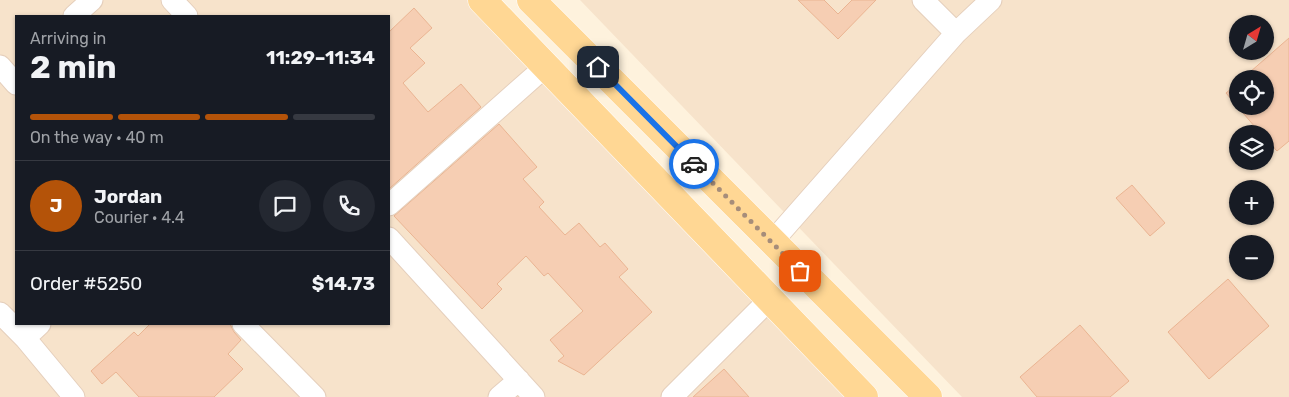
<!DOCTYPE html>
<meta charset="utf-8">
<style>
:root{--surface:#171b24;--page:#242831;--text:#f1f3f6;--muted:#9ea1a6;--line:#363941;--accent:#b45309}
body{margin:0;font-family:Rubik,sans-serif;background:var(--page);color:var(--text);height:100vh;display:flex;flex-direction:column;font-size:19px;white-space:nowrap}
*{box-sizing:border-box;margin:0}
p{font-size:16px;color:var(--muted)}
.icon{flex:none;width:28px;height:28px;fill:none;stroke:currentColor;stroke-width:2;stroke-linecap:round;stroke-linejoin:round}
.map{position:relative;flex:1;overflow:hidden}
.drawer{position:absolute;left:15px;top:15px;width:375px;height:310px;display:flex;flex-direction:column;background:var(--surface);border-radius:0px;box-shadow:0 1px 4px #0004}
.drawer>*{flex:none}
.needle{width:32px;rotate:37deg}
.controls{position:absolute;left:1229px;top:15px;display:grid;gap:10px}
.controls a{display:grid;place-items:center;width:45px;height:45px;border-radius:50%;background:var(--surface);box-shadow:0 1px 4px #0004;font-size:25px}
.pin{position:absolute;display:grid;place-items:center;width:42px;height:42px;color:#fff;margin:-21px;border-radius:10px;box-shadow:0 2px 8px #0006}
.courier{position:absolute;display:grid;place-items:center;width:50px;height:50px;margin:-25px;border:4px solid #1a73e8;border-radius:50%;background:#fff;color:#222;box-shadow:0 1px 6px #0007}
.overview em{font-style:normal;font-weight:700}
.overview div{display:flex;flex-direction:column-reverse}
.overview{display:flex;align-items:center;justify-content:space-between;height:85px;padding:0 15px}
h1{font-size:32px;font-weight:700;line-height:38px}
.bar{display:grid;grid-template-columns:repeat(4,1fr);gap:8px 5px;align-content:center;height:60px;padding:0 15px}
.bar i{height:6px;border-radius:4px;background:var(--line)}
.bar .active{background:var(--accent)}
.bar p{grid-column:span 4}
.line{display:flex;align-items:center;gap:12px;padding:0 15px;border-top:1px solid var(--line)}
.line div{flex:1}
.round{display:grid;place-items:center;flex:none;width:52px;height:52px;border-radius:26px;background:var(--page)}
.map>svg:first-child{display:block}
</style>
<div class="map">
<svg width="1289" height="397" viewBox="0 0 1289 397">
<rect width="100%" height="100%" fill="#fef2dd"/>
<!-- residential -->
<path fill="#f7e3cb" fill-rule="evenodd" d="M 0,0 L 485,0 L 852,397 L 0,397 ZM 16,16 L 389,16 L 389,324 L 16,324 Z
M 580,0 L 1289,0 L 1289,397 L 962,397 ZM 1238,24 L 1265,24 L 1265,51 L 1238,51 ZM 1238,79 L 1265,79 L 1265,106 L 1238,106 ZM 1238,134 L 1265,134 L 1265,161 L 1238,161 ZM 1238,189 L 1265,189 L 1265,216 L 1238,216 ZM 1238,244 L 1265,244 L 1265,271 L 1238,271 Z"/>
<!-- building -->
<path fill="#f6ceb3" stroke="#eab492" d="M 798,0 L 824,0 L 838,14 L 852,0 L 876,0 L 838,39 Z
M 414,8 L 432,28 L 410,48 L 425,63 L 403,83 L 428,112 L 461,84 L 481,107 L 389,189 L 389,32 Z
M 1289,38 L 1289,141 L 1277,151 L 1265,138 L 1265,134 L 1261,134 L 1226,93 L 1238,83 L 1238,106 L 1265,106 L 1265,79 L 1242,79 Z
M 499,124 L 537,167 L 523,179 L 544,202 L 539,207 L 565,235 L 579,223 L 600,247 L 605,243 L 628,269 L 619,277 L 652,312 L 584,375 L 558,361 L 564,356 L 550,340 L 583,311 L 548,273 L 544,276 L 526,256 L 497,284 L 502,289 L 482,309 L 394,216 Z
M 1132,185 L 1165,223 L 1150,236 L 1116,198 Z
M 1228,279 L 1269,326 L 1209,379 L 1168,332 Z
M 150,324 L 230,324 L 234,332 L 241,340 L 228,354 L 243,369 L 214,397 L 139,397 L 116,372 L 102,384 L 91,371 L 134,332 L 138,336 Z
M 1080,325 L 1129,381 L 1110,397 L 1037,397 L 1020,377 Z
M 724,369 L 749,397 L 693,397 Z"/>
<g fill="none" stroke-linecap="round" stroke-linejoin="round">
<defs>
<path id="minor" d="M 172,0 L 187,16
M 923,0 L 956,33
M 74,16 L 92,0
M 0,66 L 16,84
M 389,205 L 546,66
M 389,238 L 534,397
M 772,242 L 956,33 L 991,0
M 0,313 L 25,338 L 74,397
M 243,324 L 315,397
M 25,338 L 40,324
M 499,397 L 519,380
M 672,397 L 770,299"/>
<path id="primary" d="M 482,0 L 864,397
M 531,0 L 928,397"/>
</defs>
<!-- minor casing -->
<use href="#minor" stroke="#e5cfbc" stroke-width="23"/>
<!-- primary casing -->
<use href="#primary" stroke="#fff" stroke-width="29"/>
<!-- minor -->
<use href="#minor" stroke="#fff" stroke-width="21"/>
<!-- primary -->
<use href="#primary" stroke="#ffd794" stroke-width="28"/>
</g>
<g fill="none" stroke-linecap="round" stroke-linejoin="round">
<!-- done -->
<path stroke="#a68d7a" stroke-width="5" stroke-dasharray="0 9" d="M 694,164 L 800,271"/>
<!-- route -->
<path stroke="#1a73e8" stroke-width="6" d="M 598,67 L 694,164"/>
</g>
</svg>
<div class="controls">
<a><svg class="needle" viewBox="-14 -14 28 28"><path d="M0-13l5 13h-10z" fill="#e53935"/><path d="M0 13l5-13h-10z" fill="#9ea1a6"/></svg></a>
<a><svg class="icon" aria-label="locate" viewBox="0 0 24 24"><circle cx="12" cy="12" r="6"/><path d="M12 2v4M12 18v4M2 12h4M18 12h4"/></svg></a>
<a><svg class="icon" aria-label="layers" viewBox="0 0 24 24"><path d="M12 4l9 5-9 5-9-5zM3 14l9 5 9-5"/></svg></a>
<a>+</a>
<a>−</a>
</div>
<div class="pin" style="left:800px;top:271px;background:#ea580c"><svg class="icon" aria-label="bag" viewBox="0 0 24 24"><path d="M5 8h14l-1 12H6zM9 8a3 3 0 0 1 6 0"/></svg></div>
<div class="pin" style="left:598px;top:67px;background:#1f2937"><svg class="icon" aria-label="home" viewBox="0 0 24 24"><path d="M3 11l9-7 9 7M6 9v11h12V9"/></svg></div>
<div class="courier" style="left:694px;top:164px"><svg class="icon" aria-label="car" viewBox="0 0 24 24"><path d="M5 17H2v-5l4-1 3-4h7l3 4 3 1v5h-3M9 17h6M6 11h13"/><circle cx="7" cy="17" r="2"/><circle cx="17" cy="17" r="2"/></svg></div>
<section class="drawer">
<div class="overview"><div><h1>2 min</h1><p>Arriving in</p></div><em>11:29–11:34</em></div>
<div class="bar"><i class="active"></i><i class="active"></i><i class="active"></i><i></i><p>On the way · 40 m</p></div>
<div class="line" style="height:90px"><b class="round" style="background:var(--accent);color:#fff">J</b><div><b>Jordan</b><p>Courier · 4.4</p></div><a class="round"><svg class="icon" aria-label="chat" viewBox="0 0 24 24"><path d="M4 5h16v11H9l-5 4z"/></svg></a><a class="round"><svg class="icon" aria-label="phone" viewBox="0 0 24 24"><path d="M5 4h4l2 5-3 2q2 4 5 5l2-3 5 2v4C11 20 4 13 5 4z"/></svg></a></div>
<div class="line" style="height:65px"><div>Order #5250</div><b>$14.73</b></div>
</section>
</div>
